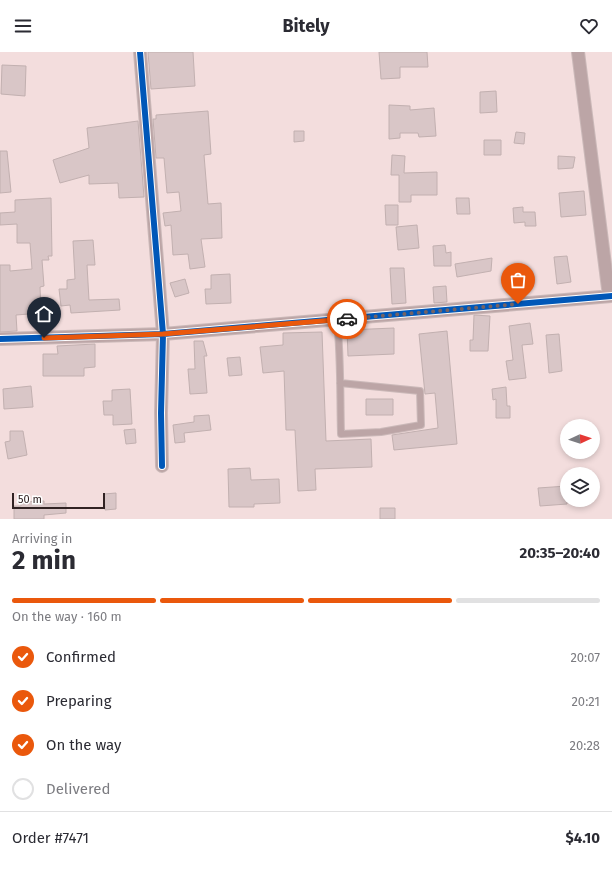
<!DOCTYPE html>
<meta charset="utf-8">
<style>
:root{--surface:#fff;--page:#f7f7f7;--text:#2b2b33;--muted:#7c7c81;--line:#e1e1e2;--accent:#ea580c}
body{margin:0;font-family:"Fira Sans",sans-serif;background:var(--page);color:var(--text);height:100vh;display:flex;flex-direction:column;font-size:15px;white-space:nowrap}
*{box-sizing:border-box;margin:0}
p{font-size:13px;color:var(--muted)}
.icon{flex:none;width:22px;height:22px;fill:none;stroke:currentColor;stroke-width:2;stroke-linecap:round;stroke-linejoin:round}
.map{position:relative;height:467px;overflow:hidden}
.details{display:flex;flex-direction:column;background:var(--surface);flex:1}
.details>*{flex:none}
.needle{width:26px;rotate:87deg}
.tools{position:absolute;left:560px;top:367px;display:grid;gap:8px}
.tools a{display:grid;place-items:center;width:40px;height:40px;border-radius:50%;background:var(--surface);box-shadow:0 2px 6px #0003;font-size:20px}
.scale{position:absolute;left:12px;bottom:10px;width:93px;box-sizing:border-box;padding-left:4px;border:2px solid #312223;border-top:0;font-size:11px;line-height:14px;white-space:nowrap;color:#312223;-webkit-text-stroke:3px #fff;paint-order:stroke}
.pin{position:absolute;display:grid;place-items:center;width:34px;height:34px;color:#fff;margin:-41px -17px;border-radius:50% 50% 50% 0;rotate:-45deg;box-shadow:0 0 4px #0007}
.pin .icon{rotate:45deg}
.courier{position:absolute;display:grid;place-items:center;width:40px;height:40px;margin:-20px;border:3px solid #ea580c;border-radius:50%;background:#fff;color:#222;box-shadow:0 1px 5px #0007}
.overview em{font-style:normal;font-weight:700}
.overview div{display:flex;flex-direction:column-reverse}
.overview{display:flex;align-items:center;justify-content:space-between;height:68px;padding:0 12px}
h1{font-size:26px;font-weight:700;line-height:30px}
.bar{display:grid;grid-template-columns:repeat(4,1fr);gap:6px 4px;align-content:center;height:48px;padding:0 12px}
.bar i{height:5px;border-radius:3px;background:var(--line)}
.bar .selected{background:var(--accent)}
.bar p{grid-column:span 4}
.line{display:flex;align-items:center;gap:10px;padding:0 12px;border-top:1px solid var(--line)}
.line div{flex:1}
ol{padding:0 12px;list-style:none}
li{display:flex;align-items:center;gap:12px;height:44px}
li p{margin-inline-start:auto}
li .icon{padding:4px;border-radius:50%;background:var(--accent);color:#fff;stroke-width:4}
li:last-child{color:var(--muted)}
li i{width:22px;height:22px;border:2px solid var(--line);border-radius:50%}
header{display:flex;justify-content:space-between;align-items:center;height:52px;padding:0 12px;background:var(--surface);font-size:18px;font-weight:700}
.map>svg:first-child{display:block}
</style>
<header><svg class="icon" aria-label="menu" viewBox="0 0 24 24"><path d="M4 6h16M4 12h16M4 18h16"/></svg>Bitely<svg class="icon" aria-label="heart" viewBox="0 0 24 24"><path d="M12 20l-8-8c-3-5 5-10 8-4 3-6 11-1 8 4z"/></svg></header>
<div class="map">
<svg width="612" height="467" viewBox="0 0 612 467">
<rect width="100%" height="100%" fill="#f3dddd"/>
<!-- building -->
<path fill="#d9c6c7" stroke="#c2b0b0" d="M 148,0 L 193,0 L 195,34 L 151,37 Z
M 379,0 L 427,0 L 428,15 L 400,15 L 400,26 L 381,27 Z
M 2,13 L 26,14 L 25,44 L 1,42 Z
M 496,39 L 497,60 L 480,61 L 480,40 Z
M 389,53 L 410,54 L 410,58 L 434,56 L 436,84 L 419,85 L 418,81 L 400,81 L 400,86 L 389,87 Z
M 208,59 L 211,102 L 204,103 L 208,152 L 221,151 L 222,186 L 201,187 L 205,215 L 190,217 L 188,202 L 173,203 L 171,173 L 165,174 L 163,161 L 181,159 L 179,140 L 167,141 L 164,106 L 156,106 L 153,67 L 156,67 L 156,63 Z
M 138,69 L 144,145 L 119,146 L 118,131 L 89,132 L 89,123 L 60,131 L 53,108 L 89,96 L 87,76 Z
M 294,79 L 304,79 L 304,89 L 294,90 Z
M 516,80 L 525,81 L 524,92 L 514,91 Z
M 484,88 L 501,88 L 501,103 L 484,103 Z
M 0,99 L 7,99 L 11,140 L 0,141 Z
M 392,103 L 405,104 L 404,121 L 437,120 L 437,143 L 411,143 L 411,150 L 399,150 L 399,123 L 391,123 Z
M 558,104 L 575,105 L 573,116 L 558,117 Z
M 584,139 L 586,163 L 561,165 L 559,141 Z
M 51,146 L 52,204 L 48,204 L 49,208 L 42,208 L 44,234 L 40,235 L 41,261 L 16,263 L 17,279 L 0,280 L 0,213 L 10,213 L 10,219 L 32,217 L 30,191 L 17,191 L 17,172 L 0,173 L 0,161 L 15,160 L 15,148 Z
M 456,146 L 469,146 L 470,162 L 457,162 Z
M 385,153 L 398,153 L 398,173 L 386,173 Z
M 523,155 L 523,160 L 535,160 L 536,174 L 525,174 L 525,170 L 514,171 L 513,156 Z
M 417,173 L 419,196 L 398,198 L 396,175 Z
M 93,188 L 95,213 L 87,213 L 89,248 L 119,247 L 120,258 L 71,261 L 70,253 L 61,254 L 59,237 L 67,237 L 67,228 L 75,227 L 73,189 Z
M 445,193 L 446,201 L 451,200 L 451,214 L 434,214 L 433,194 Z
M 567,204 L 571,230 L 557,232 L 554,205 Z
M 492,206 L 491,219 L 457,225 L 455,212 Z
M 390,216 L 404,216 L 406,251 L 392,252 Z
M 230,222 L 231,251 L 206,252 L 205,237 L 211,237 L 211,223 Z
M 185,227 L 189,241 L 175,245 L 170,231 Z
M 446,234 L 447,250 L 434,251 L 433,235 Z
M 474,263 L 490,264 L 488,299 L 470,299 L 470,288 L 473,288 Z
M 530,271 L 533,292 L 522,293 L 526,326 L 509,328 L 506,309 L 513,308 L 509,274 Z
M 394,276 L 394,302 L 348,304 L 347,278 Z
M 447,279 L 457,392 L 394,398 L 392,383 L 438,376 L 435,341 L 425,342 L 419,282 Z
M 322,280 L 326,389 L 371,387 L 372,415 L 315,417 L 316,438 L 298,439 L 295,378 L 286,378 L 284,319 L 263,321 L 260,295 L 283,293 L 283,281 Z
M 559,282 L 562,319 L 549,321 L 546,283 Z
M 194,289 L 203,289 L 207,304 L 204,304 L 207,341 L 190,342 L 188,317 L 195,317 Z
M 95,292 L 95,315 L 84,316 L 84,324 L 43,324 L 43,302 L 58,302 L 57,294 Z
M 240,305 L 242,323 L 229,324 L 227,306 Z
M 31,334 L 33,355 L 4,357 L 3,337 Z
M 506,335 L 507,354 L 510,354 L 510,366 L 496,366 L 496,347 L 493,348 L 492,337 Z
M 130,337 L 132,372 L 113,373 L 113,363 L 104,363 L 103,349 L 112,349 L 112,338 Z
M 366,347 L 393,347 L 393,363 L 366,363 Z
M 209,363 L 211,378 L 184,381 L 185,390 L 175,391 L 173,373 L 194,370 L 194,364 Z
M 135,377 L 136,391 L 126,392 L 124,378 Z
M 10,379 L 23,379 L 27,403 L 8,407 L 5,390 L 10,389 Z
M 250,416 L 251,428 L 279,427 L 280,451 L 254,452 L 254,455 L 229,455 L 228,417 Z
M 567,434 L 567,452 L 540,454 L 538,436 Z
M 116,441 L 116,457 L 105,458 L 104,442 Z
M 44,449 L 44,452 L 66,451 L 66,461 L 44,463 L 44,467 L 14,467 L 14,454 L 21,454 L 21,450 Z
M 380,456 L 395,456 L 395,467 L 380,467 Z"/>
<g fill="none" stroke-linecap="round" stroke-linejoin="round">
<defs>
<path id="service" d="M 337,268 C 341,305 340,344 341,382 L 381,380 L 421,373 L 420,339 L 340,331"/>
<path id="minor" d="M 140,0 L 163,282 L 161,361 L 162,414
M 578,0 L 609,244
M 0,287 L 163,282 L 612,244"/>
</defs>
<!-- service casing -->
<use href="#service" stroke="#cbb9b9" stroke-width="8"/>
<!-- minor casing -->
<use href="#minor" stroke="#cbb9b9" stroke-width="14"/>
<!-- service -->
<use href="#service" stroke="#bca5a6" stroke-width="6"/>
<!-- minor -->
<use href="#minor" stroke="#bca5a6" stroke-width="12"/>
<defs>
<path id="cycleway" d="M 140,0 L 163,282 L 161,361 L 162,414
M 0,287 L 163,282 L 612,244"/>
</defs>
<!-- cycleway casing -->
<use href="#cycleway" stroke="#fff" stroke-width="8"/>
<!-- cycleway -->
<use href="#cycleway" stroke="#0057b8" stroke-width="6"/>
</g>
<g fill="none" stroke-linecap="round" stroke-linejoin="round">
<!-- done -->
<path stroke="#756364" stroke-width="4" stroke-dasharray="0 7.2" d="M 347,267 L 518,252"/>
<!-- route -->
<path stroke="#ea580c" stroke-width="5" d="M 44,286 L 163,282 L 347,267"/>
</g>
</svg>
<div class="tools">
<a><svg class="needle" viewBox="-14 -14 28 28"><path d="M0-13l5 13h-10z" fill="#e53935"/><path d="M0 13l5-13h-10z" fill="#7c7c81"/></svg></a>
<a><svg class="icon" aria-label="layers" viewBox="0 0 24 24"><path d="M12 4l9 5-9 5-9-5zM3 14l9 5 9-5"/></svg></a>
</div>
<div class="scale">50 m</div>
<div class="pin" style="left:518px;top:252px;background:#ea580c"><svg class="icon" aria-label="bag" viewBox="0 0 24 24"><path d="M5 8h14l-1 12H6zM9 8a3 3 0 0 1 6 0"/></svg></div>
<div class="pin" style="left:44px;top:286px;background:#1f2937"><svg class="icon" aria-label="home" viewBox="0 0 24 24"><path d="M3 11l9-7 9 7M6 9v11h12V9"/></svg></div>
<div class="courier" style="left:347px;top:267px"><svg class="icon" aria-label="car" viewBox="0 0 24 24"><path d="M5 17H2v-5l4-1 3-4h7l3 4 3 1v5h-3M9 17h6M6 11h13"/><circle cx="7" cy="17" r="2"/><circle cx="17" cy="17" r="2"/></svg></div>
</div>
<section class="details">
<div class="overview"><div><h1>2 min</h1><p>Arriving in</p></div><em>20:35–20:40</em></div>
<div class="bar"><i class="selected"></i><i class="selected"></i><i class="selected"></i><i></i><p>On the way · 160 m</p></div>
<ol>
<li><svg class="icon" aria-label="check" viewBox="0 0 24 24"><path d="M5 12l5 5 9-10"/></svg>Confirmed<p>20:07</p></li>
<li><svg class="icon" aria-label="check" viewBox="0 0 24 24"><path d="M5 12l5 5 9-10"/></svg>Preparing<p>20:21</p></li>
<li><svg class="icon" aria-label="check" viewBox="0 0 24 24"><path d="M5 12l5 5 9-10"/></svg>On the way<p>20:28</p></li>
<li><i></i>Delivered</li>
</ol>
<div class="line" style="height:52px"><div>Order #7471</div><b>$4.10</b></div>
</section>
